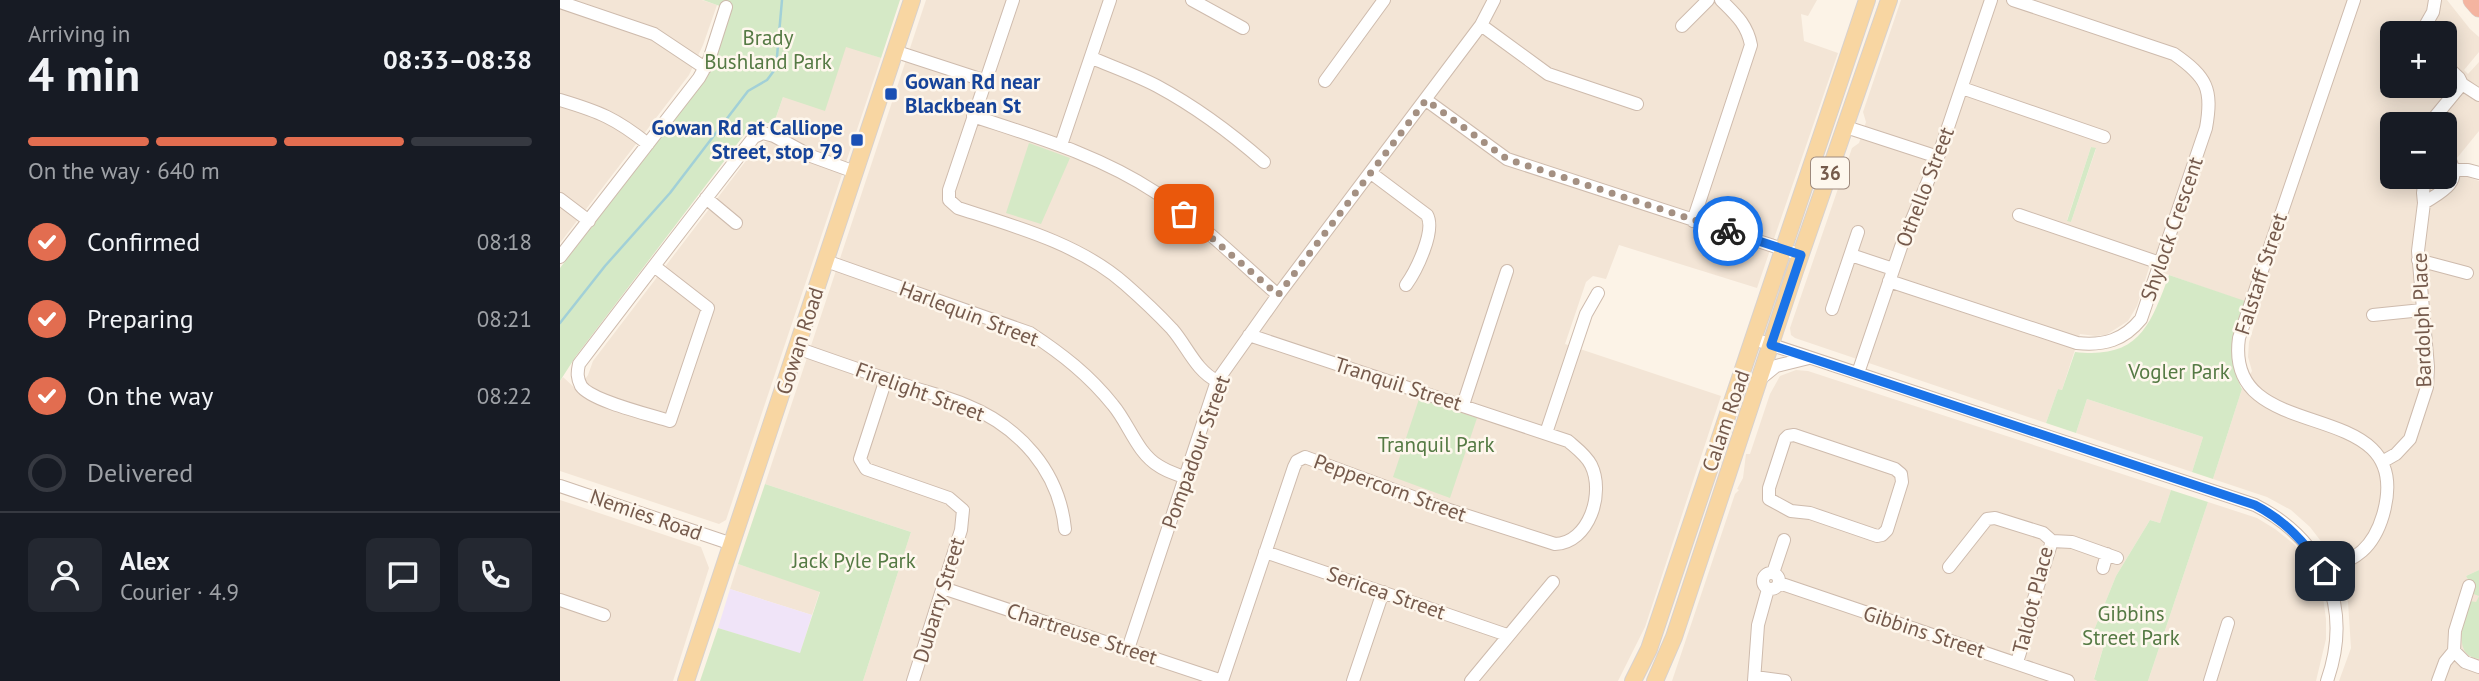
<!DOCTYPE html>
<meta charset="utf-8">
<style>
:root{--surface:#171b24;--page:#242831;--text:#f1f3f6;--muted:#9ea1a6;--line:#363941;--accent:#e26d50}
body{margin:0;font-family:"PT Sans",sans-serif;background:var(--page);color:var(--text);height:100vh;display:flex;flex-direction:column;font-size:26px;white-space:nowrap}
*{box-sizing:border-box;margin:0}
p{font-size:23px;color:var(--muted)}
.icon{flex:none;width:38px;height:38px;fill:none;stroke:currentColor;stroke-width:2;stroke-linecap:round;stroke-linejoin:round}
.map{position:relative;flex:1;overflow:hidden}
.sheet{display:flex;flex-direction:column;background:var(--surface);width:560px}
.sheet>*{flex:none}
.tools{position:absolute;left:1820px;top:21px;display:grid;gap:14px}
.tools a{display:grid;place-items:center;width:77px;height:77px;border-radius:10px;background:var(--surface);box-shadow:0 4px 18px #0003;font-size:35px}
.pin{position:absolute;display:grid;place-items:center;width:60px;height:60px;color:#fff;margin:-30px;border-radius:14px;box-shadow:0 4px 10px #0006}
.courier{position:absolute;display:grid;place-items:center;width:70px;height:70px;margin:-35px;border:5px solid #1a73e8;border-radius:50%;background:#fff;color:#222;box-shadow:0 2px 9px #0007}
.headline em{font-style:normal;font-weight:700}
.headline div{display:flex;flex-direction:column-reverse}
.headline{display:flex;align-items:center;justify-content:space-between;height:119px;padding:0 28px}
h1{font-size:46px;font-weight:700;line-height:52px}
.bar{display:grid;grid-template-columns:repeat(4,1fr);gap:10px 7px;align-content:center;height:84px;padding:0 28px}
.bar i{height:9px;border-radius:5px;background:var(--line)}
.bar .active{background:var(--accent)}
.bar p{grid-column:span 4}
.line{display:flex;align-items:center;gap:18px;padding:0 28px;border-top:2px solid var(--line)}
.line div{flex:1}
.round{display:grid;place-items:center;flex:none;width:74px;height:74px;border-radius:10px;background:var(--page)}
ol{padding:0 28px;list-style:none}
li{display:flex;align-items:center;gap:21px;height:77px}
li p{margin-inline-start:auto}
li .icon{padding:7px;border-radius:50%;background:var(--accent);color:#fff;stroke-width:4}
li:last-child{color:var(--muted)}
li i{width:38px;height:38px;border:4px solid var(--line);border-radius:50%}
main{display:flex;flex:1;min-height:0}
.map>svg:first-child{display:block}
</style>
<main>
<section class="sheet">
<div class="headline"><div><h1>4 min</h1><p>Arriving in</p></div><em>08:33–08:38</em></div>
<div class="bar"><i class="active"></i><i class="active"></i><i class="active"></i><i></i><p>On the way · 640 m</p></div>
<ol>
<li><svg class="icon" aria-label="check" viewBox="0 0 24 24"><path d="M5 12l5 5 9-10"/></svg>Confirmed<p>08:18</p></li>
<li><svg class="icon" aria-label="check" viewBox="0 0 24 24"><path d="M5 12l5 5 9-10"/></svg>Preparing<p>08:21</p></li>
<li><svg class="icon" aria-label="check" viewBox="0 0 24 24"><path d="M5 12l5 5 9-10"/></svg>On the way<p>08:22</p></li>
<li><i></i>Delivered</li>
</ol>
<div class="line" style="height:126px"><a class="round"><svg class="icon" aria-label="person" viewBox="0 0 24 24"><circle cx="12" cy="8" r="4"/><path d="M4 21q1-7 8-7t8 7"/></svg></a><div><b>Alex</b><p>Courier · 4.9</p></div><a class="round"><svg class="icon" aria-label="chat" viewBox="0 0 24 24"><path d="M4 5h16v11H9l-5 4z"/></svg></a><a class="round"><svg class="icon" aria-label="phone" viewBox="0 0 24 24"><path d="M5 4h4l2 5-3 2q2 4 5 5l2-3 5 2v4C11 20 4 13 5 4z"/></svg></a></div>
</section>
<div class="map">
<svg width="1919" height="681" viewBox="0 0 1919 681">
<rect width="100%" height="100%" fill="#fcf3e7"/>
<!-- residential -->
<path fill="#f3e5d6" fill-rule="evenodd" d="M 0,0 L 142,0 L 157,5 L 143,45 L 129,75 L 0,243 Z
M 366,0 L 1257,0 L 1248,16 L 1241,14 L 1244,41 L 1278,53 L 1197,288 L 1059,245 L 1046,279 L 1033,276 L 1026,282 L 1005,344 L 1161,396 L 1085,627 L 1058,681 L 303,681 L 351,532 L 205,484 Z
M 1341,0 L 1887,0 L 1910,29 L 1919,37 L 1919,52 L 1904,70 L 1908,74 L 1919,62 L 1919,131 L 1897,158 L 1904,176 L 1919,181 L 1919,570 L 1906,576 L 1919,596 L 1916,603 L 1910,601 L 1913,658 L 1919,659 L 1919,681 L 1779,681 L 1791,648 L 1788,602 L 1781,578 L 1770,553 L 1750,527 L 1731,510 L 1707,497 L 1653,479 L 1682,389 L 1692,371 L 1688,357 L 1689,342 L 1700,307 L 1589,268 L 1577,306 L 1568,321 L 1546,335 L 1535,336 L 1520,334 L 1502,390 L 1498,389 L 1486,423 L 1235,338 L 1231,335 L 1230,328 L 1292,148 L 1299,143 L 1306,122 L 1303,112 ZM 1832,33 L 1885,33 L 1885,86 L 1832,86 ZM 1832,124 L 1885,124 L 1885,177 L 1832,177 ZM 1531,147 L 1536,149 L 1511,222 L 1507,220 Z
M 286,46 L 321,58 L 166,520 L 159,524 L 0,471 L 0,381 L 3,377 L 17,390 L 28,375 L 33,361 L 198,145 L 208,141 L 223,97 Z
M 1236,370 L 1248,371 L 1611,490 L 1600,523 L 1590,520 L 1556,576 L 1530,640 L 1544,645 L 1534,678 L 1537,681 L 1112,681 L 1175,494 L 1179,490 L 1177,489 L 1183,478 L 1186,454 L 1190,454 L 1210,394 L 1220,376 Z
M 1527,399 L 1643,437 L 1632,472 L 1516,433 Z
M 0,500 L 141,547 L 149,568 L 113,681 L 0,681 Z
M 1648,502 L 1697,518 L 1715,529 L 1734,544 L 1752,568 L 1762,590 L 1766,619 L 1766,639 L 1756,681 L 1588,681 Z
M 178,564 L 260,591 L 252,615 L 170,589 Z"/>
<!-- education -->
<path fill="#f0e4f8" d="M 170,589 L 252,615 L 240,654 L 158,628 Z"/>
<!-- green -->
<path fill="#d5e9c6" d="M 143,0 L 340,0 L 321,58 L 286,47 L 265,111 L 223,97 L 214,123 L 197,123 L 187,131 L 16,356 L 0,381 L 0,268 L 141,85 L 168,9 Z
M 469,143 L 510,158 L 481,224 L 446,213 Z
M 1531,147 L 1536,148 L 1511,222 L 1507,221 Z
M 1609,275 L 1685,301 C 1674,332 1666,358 1682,389 L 1653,479 L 1632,472 L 1643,437 L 1527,399 L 1516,433 L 1486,423 L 1498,389 L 1502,390 L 1515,352 C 1578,359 1590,327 1609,275 Z
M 859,399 L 917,418 L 890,498 L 833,477 Z
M 205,484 L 351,532 L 303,681 L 140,681 L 158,628 L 240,653 L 260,592 L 178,564 Z
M 1611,490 L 1648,502 L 1588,681 L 1537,681 L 1534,679 L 1544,645 L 1530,640 L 1556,576 L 1590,520 L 1600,523 Z
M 1919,570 L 1919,659 C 1890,656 1905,617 1910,601 L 1916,602 L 1919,596 L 1911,593 L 1913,588 L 1906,576 Z"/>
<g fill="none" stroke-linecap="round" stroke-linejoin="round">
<!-- stream -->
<path stroke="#a2d0d7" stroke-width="2.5" d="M 0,323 L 45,266 L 110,193 L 188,91 L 207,80 L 216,68 L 222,0"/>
<defs>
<path id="minor" d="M 453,0 L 389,190 L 389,200 L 398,208 C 454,226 520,244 565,284 C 581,298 597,313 612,329 C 627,346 636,371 657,381
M 632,0 L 683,28
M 0,2 L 94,34 L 145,68
M 921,25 L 988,74 L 1077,104
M 1122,26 L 1148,0
M 1861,33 L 1873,12 L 1875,0
M 334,51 L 426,81
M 532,58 C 553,67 576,75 597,86 C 636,107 671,133 704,162
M 1885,65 L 1899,78 L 1902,84 L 1919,95
M 765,81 L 824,0
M 1402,88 L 1544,137
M 0,100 C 40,112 55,118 88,144
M 866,100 L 947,159 L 1241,255
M 413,116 C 476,137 539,155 595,192 C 637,219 680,262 718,295
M 1869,124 L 1902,84
M 1286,127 L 1378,157
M 501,145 L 550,0
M 1894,170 L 1908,170 L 1919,173
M 811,173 L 867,215 C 876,231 856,271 846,285
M 1865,177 L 1863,193 L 1864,203 C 1879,193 1901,184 1891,163 L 1885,161
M 146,198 L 176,223
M 0,199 L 29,221
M 1459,215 L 1600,263
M 1133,221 L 1191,45 C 1187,24 1175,14 1161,0
M 1291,255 L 1333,269
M 0,257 L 139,78 L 149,60 L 166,7
M 1858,260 L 1907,273
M 266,261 L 470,333 C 502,354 529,375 553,405 C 569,424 577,453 599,466 C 606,471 616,474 624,477
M 94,266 L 148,308 L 110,421 C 91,415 31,401 21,386 C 17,378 17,373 19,364 C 77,288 135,212 194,137 L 203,133 L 214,136 L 251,156 L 295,172
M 1329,281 L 1517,343 C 1544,346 1564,340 1581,319 L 1646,128 C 1653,89 1647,77 1614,54 L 1453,0
M 1272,309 L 1298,232
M 1813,315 L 1862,310
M 1194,339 L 1695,505 C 1764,540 1793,607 1767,681
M 237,348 C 271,360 305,372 339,383 C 361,391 385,396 406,405 C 460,427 499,471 505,529
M 1298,373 L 1343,241 L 1378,157 L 1431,0
M 326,379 L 300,459 L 306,469 L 389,498 L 403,510 L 401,530 L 353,681
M 1200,379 L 1216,366 L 1249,358
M 903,405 L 947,271
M 986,433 L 1026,314 L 1038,293
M 1234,435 L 1335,469 L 1341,474 L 1342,482 L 1327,530 L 1322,535 L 1317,536 L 1250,513 L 1231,511 L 1209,499 L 1209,488 L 1225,439 L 1228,436 Z
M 1822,462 L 1836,454 L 1850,439 L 1867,387 L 1868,367 L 1858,251 L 1864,203
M 0,486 L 172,544
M 1492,541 L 1512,542 L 1557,558
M 705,552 L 947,635
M 1389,567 L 1427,519 L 1435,518 L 1483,533 L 1492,541 L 1473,602 L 1471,618 L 1457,662
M 1543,568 L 1547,554
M 1765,571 C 1796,559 1813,549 1823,515 C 1859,389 1663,452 1679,338 L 1794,0
M1203 581a8 8 0 1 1 16 0a8 8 0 1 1-16 0Z
M 1213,573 L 1224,540
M 1219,583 L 1508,681
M 1909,586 L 1895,631 L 1894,651 L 1905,662 L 1919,667
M 383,588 L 662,681
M 0,600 L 44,615
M 568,649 L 657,381 L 718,295 L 921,25 L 934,0
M 1195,677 L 1225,681
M 662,681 L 734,467 L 737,461 L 745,457 L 880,507 L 995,544 C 1029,543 1045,493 1031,465 C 1026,455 1016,448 1008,441 L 689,335
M 793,681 L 823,592
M 911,681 L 993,582
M 1194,681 L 1198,625 L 1208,589
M 1650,681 L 1668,623
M 1878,681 L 1885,662 L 1894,651"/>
<path id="major" d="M 126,681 L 352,0
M 1073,681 L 1089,649 L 1307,0
M 1095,681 L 1114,637 L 1235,271 L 1329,0"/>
<path id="highway" d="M 1912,0 L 1919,8"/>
</defs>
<!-- minor casing -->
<use href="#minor" stroke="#cebbad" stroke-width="14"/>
<!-- major casing -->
<use href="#major" stroke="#d8d1cd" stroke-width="18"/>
<!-- highway casing -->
<use href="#highway" stroke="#d8d1cd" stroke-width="19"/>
<!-- minor -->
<use href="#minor" stroke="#fff" stroke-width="12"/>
<!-- major -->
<use href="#major" stroke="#f8d6a2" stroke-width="16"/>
<!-- highway -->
<use href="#highway" stroke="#f4b4a0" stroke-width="18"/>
</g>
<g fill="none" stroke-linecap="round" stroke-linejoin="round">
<!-- done -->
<path stroke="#a49082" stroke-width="7" stroke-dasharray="0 12.6" d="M 624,214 L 718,295 L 866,100 L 947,159 L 1168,231"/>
<!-- route -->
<path stroke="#1a73e8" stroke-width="9" d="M 1168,231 L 1241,255 L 1211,345 L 1695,505 C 1726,521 1745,543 1765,571"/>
</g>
<!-- markers -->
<g fill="#1a4fb4" stroke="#fef7ed" stroke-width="2.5">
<rect x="324" y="87" width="14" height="14" rx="3.5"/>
<rect x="290" y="133" width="14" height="14" rx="3.5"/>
</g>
<g text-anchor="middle" stroke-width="5" stroke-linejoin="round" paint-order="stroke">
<!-- shield labels -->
<rect fill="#fef7ed" stroke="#9e897c" stroke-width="2" x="1251" y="157.5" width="38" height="31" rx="5"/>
<g font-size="19" font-weight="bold" fill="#755a4c">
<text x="1270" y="180">36</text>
</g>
<!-- park labels -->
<g font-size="21" fill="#557a44" stroke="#fef7ed">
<text x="208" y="45">Brady<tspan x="208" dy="24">Bushland Park</tspan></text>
<text x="1619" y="379">Vogler Park</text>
<text x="876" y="452">Tranquil Park</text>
<text x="294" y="568">Jack Pyle Park</text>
<text x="1571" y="621">Gibbins<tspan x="1571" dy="24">Street Park</tspan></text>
</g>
<!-- transit labels -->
<g font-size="21" font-weight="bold" fill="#164399" stroke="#fef7ed" text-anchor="start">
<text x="345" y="89">Gowan Rd near<tspan x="345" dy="24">Blackbean St</tspan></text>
<text x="283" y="135" text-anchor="end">Gowan Rd at Calliope<tspan x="283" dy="24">Street, stop 79</tspan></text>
</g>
<!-- street labels -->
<g font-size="21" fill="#755a4c" stroke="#fef7ed">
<text transform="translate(1365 187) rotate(-69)" y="7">Othello Street</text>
<text transform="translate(1612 229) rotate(-71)" y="7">Shylock Crescent</text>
<text transform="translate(1701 274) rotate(-72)" y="7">Falstaff Street</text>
<text transform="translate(409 314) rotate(21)" y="7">Harlequin Street</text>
<text transform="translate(1862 320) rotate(-92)" y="7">Bardolph Place</text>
<text transform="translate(240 341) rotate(-72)" y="7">Gowan Road</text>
<text transform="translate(838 384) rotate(18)" y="7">Tranquil Street</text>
<text transform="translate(360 392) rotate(20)" y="7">Firelight Street</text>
<text transform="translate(1166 421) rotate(-71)" y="7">Calam Road</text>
<text transform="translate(636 452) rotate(-70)" y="7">Pompadour Street</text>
<text transform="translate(830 488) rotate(20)" y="7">Peppercorn Street</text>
<text transform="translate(86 515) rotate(19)" y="7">Nemies Road</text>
<text transform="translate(826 593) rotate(19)" y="7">Sericea Street</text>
<text transform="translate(379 600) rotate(-73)" y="7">Dubarry Street</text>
<text transform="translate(1473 600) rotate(-76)" y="7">Taldot Place</text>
<text transform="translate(1364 632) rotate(18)" y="7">Gibbins Street</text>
<text transform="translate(522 634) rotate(18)" y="7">Chartreuse Street</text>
</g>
</g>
</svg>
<div class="tools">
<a>+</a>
<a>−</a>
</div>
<div class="pin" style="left:624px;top:214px;background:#ea580c"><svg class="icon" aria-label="bag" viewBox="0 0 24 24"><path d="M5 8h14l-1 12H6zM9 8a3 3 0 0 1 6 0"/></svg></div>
<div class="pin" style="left:1765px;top:571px;background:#1f2937"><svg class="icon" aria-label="home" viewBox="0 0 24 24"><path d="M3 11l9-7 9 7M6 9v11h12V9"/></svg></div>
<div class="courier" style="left:1168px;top:231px"><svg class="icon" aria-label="bike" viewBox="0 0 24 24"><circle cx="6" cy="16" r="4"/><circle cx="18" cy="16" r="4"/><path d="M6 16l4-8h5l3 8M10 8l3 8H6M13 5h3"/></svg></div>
</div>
</main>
